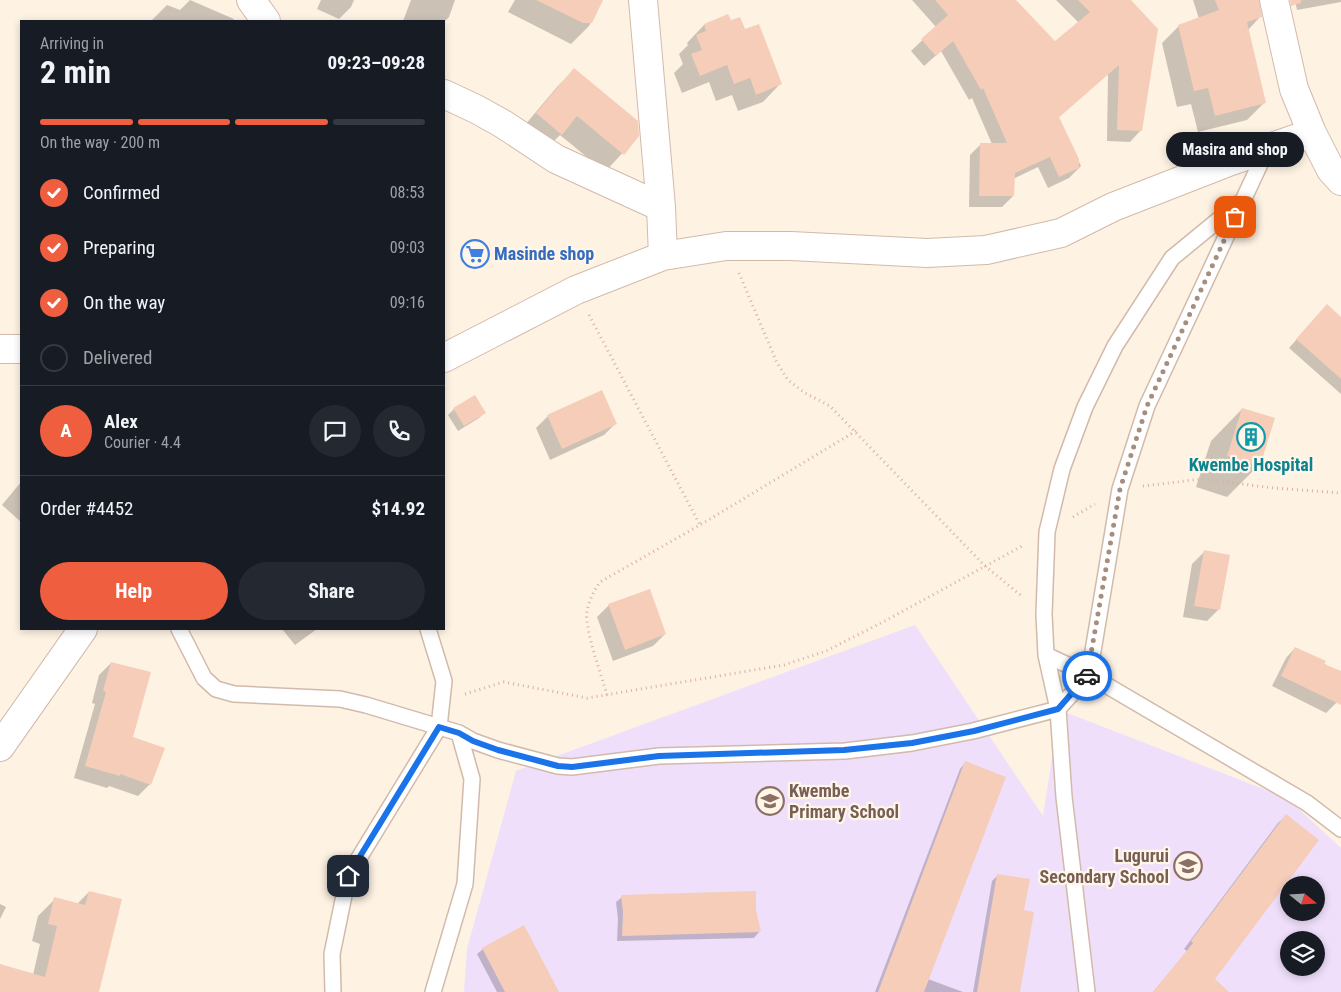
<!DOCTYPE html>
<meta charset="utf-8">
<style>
:root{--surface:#171b24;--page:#242831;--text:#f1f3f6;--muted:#9ea1a6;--line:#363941;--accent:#f05e40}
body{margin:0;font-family:"Roboto Condensed",sans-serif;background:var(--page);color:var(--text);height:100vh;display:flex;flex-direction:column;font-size:19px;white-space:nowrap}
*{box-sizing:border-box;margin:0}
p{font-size:16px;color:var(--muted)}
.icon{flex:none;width:28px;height:28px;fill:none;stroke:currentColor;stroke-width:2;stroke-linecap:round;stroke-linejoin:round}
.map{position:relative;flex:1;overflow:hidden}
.drawer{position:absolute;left:20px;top:20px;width:425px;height:610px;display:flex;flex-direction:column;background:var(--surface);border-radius:0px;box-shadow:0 2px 8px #0003}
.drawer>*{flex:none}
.needle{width:32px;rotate:108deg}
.buttons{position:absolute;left:1280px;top:876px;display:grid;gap:10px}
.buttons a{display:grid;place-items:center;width:45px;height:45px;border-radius:50%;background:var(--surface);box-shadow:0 2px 8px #0003;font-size:25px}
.pin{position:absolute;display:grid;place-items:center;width:42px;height:42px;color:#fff;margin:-21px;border-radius:10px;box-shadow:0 2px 8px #0006}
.courier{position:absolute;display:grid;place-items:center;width:50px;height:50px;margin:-25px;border:4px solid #1a73e8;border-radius:50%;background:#fff;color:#222;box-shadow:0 1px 6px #0007}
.bubble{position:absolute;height:35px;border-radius:18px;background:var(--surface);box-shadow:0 2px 8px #0003;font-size:16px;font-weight:700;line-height:35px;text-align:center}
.summary em{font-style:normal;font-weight:700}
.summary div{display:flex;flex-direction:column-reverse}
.summary{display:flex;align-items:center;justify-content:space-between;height:85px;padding:0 20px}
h1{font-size:32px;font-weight:700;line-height:38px}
.bar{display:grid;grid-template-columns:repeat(4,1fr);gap:8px 5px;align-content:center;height:60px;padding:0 20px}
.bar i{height:6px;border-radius:4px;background:var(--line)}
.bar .current{background:var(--accent)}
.bar p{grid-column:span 4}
.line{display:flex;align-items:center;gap:12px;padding:0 20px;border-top:1px solid var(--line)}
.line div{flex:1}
.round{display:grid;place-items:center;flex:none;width:52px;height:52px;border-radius:26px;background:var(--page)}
ol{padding:0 20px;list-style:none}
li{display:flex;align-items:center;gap:15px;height:55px}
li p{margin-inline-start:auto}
li .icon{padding:5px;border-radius:50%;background:var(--accent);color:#fff;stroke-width:4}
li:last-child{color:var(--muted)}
li i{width:28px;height:28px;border:2px solid var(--line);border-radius:50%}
.primary-button{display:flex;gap:10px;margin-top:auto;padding:10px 20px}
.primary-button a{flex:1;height:58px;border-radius:30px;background:var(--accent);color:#fff;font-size:20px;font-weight:700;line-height:58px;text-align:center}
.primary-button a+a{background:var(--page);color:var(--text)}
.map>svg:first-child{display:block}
</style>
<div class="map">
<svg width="1341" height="992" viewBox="0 0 1341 992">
<rect width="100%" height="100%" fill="#fef2e3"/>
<!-- education -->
<path fill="#efdffa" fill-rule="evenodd" d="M 915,625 L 1043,816 L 1056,732 L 1044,704 L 1287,798 L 1341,848 L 1341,992 L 464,992 L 467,949 L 516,771 ZM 1289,885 L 1316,885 L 1316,912 L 1289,912 ZM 1289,940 L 1316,940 L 1316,968 L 1289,968 Z"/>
<!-- shadow -->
<path fill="#0003" d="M 190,0 L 234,19 L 233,21 L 151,21 L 167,5 L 180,10 Z
M 321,0 L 354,0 L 351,7 L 339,19 L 317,9 Z
M 411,0 L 455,0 L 449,17 L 444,22 L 403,21 Z
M 515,0 L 602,0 L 589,26 L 571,44 L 508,12 Z
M 912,0 L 1014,0 L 1055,43 L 1079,23 L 1056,0 L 1129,0 L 1141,130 L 1130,142 L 1107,141 L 1108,74 L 1058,118 L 1081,166 L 1069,178 L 1048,188 L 1038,167 L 1013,179 L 1013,196 L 1002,207 L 969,207 L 970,155 L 981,144 L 992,144 L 972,98 L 969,100 L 941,51 L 924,66 L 911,51 L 936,27 Z
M 1193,0 L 1256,0 L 1260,17 L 1248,30 L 1264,103 L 1247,120 L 1198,132 L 1191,104 L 1177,107 L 1162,43 L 1179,26 L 1199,19 Z
M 1295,0 L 1341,0 L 1341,2 L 1297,10 Z
M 728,16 L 730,22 L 744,30 L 780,84 L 763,102 L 738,111 L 732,95 L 716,101 L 709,82 L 682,93 L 674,73 L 683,64 L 679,54 L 688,45 L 687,43 L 704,25 Z
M 574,70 L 638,136 L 605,172 L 560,135 L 543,152 L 519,132 L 557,87 Z
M 1319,314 L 1341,319 L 1341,394 L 1289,348 Z
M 454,409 L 484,413 L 479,418 L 458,431 L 448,415 Z
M 1242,409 L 1259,465 L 1227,497 L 1196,487 L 1211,441 Z
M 548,416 L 616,423 L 604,435 L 550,460 L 536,428 Z
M 21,482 L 21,522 L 2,505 Z
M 1204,552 L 1219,609 L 1207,621 L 1183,617 L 1192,564 Z
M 609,605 L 665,634 L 653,646 L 613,661 L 597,617 Z
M 282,629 L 317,629 L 295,645 Z
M 1295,648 L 1341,673 L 1341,693 L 1336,703 L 1326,713 L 1272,686 L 1286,658 Z
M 111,663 L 132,737 L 150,784 L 138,796 L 109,786 L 107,788 L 74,778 L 95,704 L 92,703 L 99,675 Z
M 965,763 L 928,979 L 963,992 L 875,992 L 960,769 Z
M 1286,816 L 1213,980 L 1213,992 L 1153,992 L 1187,951 L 1184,949 L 1278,823 Z
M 998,875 L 1022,911 L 1019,992 L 973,992 L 992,881 Z
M 89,892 L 98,992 L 0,992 L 0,965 L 33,975 L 40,944 L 32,941 L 38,916 L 55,899 L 77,904 Z
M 622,897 L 755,910 L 759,932 L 754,938 L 617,941 L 618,919 L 616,902 Z
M 0,904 L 6,907 L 0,919 Z
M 483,949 L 558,992 L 497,992 L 477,954 Z"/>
<!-- building -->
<path fill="#f5cdb9" d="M 536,0 L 603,0 L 592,23 L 583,23 Z
M 935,0 L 1016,0 L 1055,41 L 1090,12 L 1078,0 L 1131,0 L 1158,29 L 1142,131 L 1117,130 L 1119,65 L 1059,117 L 1079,159 L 1079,168 L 1059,177 L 1050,157 L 1015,173 L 1014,196 L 979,196 L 980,143 L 1007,143 L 983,88 L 981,90 L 953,41 L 936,56 L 921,39 L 948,15 Z
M 1215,0 L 1259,0 L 1262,17 L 1247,22 L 1266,103 L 1215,116 L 1208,88 L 1194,91 L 1178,25 L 1219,10 Z
M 1290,0 L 1301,0 L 1301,3 L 1291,6 Z
M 728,14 L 731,20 L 740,17 L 745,29 L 759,24 L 782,84 L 756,95 L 750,78 L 734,84 L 727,65 L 700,76 L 691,54 L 702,50 L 696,35 L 706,31 L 704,24 Z
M 574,68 L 638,121 L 639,136 L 624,155 L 577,116 L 562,135 L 536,113 Z
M 1327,304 L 1341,317 L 1341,379 L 1296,339 Z
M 602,390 L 617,424 L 562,449 L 547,415 Z
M 475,395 L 486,413 L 464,426 L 453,408 Z
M 1242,408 L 1275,418 L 1260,466 L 1227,456 Z
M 1204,550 L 1230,555 L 1220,610 L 1194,606 Z
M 650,589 L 666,634 L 625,650 L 608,604 Z
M 1295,647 L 1326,661 L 1324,664 L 1341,671 L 1341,705 L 1281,676 Z
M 111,662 L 151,672 L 133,737 L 165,748 L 151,785 L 120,774 L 120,776 L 85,766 L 106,692 L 103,691 Z
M 965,761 L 1006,777 L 924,992 L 878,992 Z
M 1286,814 L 1319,840 L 1215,979 L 1229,992 L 1153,992 L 1193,943 L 1191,941 Z
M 997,874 L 1030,879 L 1024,910 L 1034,912 L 1020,992 L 977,992 Z
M 89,891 L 122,899 L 99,992 L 0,992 L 0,964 L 45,977 L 57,926 L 48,924 L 54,897 L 85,905 Z
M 756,891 L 756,910 L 761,932 L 622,936 L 623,912 L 621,895 Z
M 524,925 L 559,992 L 505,992 L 482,948 Z"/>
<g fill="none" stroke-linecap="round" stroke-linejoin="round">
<defs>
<path id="service" d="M 179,629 L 204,678 L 216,689 L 234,694 L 340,699 L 366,705 L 459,733 L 473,741 L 498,750 L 558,766 L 572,767 L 659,756 L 845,751 L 912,743 L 973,731 L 1058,709 L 1089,675 L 1120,489 L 1147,406 L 1267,149
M 1046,655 L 1089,675 L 1307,803 L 1341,829
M 333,992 L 332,954 L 348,876 L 439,727 L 444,681 L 428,629
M 433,992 L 465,884 L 472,779 L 459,733
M 1087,992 L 1064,797 L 1058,709 L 1046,655 L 1044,614 L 1047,532 L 1062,469 L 1085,407 L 1115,346 L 1172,258 L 1239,203"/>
<path id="minor" d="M 251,0 L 266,21
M 643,0 L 661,207 L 663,256
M 1274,0 L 1294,89 L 1312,133 L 1331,170 L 1341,181
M 444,94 L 476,109 L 503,124 L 556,159 L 661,207
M 0,349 L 21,349
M 444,358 L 576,290 L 663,256 L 726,246 L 791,246 L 927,253 L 986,250 L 1061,233 L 1113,207 L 1231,161 L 1312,133
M 0,747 L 83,629"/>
</defs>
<!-- service casing -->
<use href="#service" stroke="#d2baab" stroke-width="18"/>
<!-- minor casing -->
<use href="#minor" stroke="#d2baab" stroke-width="30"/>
<!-- path -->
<path stroke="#dab19c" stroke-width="3" stroke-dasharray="1 4" stroke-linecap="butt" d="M 739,273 L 777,363 L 788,380 L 805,393 L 830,406 L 985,566 L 1023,597
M 589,315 L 700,525
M 1143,486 L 1202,479 L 1274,488 L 1341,493
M 1073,517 L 1095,504
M 465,694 L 504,682 L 587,698 L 784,665 L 826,651 L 883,622 L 1024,545
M 607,695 C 602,676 584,629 587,611 C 589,600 594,591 600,582 L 700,525 L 856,431"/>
<!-- service -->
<use href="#service" stroke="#fff" stroke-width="15"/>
<!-- minor -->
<use href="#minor" stroke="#fff" stroke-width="28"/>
</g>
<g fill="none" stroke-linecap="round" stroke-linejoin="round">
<!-- done -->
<path stroke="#a68d7e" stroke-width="5" stroke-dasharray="0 9" d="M 1087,676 L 1120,489 L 1147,406 L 1235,217"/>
<!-- route -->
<path stroke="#1a73e8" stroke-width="6" d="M 348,876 L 439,727 L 459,733 L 473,741 L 498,750 L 558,766 L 572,767 L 659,756 L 844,750 L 912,743 L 974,731 L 1058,709 L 1087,676"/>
</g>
<!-- icons -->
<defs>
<symbol id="supermarket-ring" viewBox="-11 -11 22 22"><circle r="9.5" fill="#fff6ea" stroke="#3f7fe0" stroke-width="1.5"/><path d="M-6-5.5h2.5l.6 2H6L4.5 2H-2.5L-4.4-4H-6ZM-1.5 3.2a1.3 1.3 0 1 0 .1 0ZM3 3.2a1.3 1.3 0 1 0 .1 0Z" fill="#3f7fe0"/></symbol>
<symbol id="building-ring" viewBox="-11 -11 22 22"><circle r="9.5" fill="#fff6ea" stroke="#0f9aa8" stroke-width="1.5"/><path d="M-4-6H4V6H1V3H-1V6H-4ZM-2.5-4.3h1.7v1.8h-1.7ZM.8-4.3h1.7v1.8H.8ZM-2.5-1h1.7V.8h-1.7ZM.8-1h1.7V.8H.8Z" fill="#0f9aa8"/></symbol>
<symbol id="school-ring" viewBox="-11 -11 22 22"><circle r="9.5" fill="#fff6ea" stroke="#8d6e63" stroke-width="1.5"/><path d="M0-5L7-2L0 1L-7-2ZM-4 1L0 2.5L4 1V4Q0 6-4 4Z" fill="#8d6e63"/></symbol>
</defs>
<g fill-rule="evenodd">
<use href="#supermarket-ring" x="459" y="238" width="32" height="32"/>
<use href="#building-ring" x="1235" y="421" width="32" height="32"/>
<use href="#school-ring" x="754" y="785" width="32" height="32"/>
<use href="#school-ring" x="1172" y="850" width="32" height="32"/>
</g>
<g text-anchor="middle" stroke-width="4.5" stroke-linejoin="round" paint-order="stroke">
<!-- shop labels -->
<g font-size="18" font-weight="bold" fill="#366cbe" stroke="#fff6ea" text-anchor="start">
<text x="494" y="260">Masinde shop</text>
</g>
<!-- culture labels -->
<g font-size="18" font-weight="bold" fill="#0d838f" stroke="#fff6ea">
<text x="1251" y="471">Kwembe Hospital</text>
</g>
<!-- education labels -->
<g font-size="18" font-weight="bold" fill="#785e54" stroke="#fff6ea" text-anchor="start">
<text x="789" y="797">Kwembe<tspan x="789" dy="21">Primary School</tspan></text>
<text x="1169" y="862" text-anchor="end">Lugurui<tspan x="1169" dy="21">Secondary School</tspan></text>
</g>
</g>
</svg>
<div class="buttons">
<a><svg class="needle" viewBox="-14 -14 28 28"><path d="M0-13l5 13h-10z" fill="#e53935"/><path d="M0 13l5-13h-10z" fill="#9ea1a6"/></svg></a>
<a><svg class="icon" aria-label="layers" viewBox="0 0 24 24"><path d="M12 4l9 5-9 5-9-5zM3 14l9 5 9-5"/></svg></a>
</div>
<div class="pin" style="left:1235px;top:217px;background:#ea580c"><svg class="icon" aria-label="bag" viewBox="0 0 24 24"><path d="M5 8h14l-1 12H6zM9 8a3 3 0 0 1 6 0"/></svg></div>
<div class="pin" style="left:348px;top:876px;background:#1f2937"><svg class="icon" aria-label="home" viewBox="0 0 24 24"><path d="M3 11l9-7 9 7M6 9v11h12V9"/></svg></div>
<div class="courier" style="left:1087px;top:676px"><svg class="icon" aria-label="car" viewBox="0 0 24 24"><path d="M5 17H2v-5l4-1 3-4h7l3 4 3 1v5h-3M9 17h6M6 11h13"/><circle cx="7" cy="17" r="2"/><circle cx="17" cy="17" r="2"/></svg></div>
<div class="bubble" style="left:1166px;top:132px;width:138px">Masira and shop</div>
<section class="drawer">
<div class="summary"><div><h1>2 min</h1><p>Arriving in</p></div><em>09:23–09:28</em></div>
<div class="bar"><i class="current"></i><i class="current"></i><i class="current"></i><i></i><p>On the way · 200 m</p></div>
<ol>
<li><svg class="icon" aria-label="check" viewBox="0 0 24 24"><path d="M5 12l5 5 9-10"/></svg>Confirmed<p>08:53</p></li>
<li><svg class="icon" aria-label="check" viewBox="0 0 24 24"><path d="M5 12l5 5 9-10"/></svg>Preparing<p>09:03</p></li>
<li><svg class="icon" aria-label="check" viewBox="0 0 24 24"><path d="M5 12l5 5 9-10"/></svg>On the way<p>09:16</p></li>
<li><i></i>Delivered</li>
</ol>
<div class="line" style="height:90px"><b class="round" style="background:var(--accent);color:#fff">A</b><div><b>Alex</b><p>Courier · 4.4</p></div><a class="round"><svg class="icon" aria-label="chat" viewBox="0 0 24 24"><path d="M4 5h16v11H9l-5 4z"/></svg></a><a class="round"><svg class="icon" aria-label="phone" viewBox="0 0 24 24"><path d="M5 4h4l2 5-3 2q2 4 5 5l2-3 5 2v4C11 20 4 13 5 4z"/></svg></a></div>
<div class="line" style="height:65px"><div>Order #4452</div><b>$14.92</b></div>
<div class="primary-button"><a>Help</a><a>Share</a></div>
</section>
</div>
